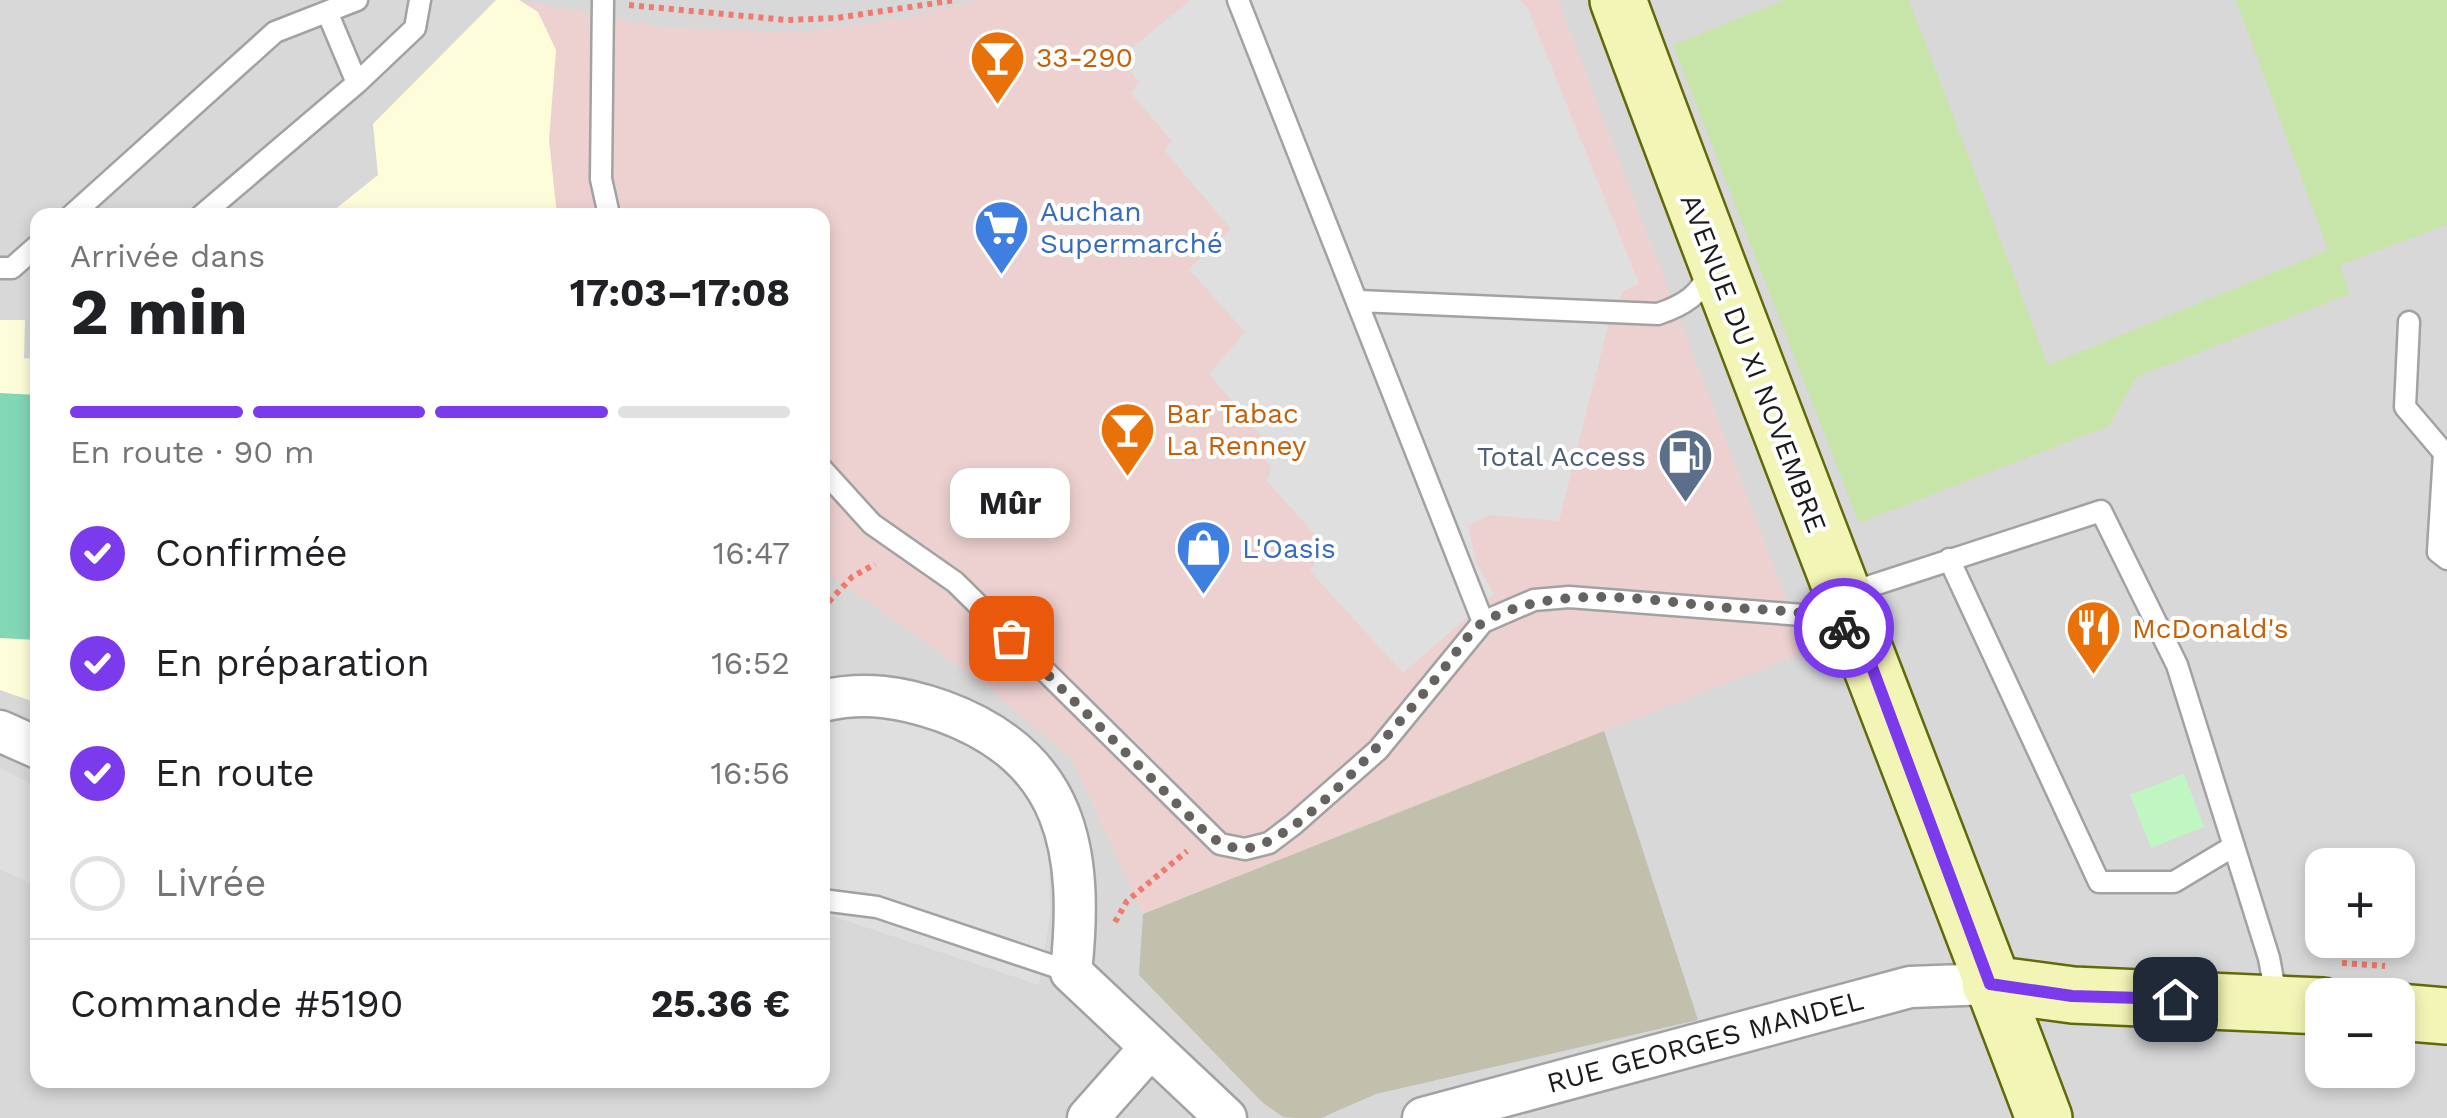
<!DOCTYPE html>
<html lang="fr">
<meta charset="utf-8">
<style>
:root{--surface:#fff;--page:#f2f2f2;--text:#202124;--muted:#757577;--line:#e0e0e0;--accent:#7c3aed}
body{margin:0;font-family:"Work Sans",sans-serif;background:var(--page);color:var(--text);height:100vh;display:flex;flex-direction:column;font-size:38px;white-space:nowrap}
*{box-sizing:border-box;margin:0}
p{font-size:32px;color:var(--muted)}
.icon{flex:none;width:55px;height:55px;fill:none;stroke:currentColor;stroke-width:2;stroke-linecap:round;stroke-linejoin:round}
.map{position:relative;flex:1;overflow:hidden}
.drawer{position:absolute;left:30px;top:208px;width:800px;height:880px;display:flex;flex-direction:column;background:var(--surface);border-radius:20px;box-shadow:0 5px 15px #0003}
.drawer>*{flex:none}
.buttons{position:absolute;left:2305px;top:848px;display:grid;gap:20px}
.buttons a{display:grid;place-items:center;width:110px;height:110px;border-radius:20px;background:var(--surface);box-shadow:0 5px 15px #0003;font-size:50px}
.pin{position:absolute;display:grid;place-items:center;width:85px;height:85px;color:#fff;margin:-42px;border-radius:20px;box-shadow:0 5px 15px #0006}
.courier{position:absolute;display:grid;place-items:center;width:100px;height:100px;margin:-50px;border:8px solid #7c3aed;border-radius:50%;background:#fff;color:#222;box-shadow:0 2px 12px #0007}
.bubble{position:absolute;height:70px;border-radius:20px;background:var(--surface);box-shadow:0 5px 15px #0003;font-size:32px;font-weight:700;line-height:70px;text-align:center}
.headline em{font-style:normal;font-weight:700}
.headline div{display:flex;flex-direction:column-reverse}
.headline{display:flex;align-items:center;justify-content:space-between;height:170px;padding:0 40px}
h1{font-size:65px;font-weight:700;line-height:75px}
.bar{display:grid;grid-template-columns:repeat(4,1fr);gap:15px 10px;align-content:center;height:120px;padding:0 40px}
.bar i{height:12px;border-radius:8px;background:var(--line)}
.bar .selected{background:var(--accent)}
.bar p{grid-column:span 4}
.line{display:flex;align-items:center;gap:25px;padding:0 40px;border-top:2px solid var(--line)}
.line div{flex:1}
ol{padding:0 40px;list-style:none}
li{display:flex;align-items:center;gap:30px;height:110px}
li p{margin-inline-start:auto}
li .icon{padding:10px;border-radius:50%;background:var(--accent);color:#fff;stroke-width:4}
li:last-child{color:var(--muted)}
li i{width:55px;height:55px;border:5px solid var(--line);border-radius:50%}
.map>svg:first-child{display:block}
</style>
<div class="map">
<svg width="2447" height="1118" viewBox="0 0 2447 1118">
<rect width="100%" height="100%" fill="#ece8e1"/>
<!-- residential -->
<path fill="#d9d8d8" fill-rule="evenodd" d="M 0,0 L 2447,0 L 2447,1118 L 0,1118 ZM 38,215 L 822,215 L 822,1080 L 38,1080 ZM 2322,865 L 2398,865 L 2398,940 L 2322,940 ZM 2322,995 L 2398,995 L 2398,1070 L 2322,1070 Z"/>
<!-- commercial -->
<path fill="#edd1d0" d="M 519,0 L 664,28 L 799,32 L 906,18 L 977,0 L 1558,0 L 1788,604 L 1802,653 L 1143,914 L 1072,759 L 980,681 L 823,570 L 822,215 L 557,215 L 549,140 L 556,50 L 538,12 Z"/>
<!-- education -->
<path fill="#fdfdd9" d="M 496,0 L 519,0 L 538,12 L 556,50 L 549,140 L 557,215 L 328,215 L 378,175 L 373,124 Z
M 0,320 L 25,320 L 24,358 L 37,359 L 37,703 L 0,690 Z"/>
<!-- construction -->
<path fill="#c0c0ad" d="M 1604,731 L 1698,1020 L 1376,1094 L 1321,1118 L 1296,1118 L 1283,1117 L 1262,1102 L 1139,975 L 1143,914 Z"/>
<!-- grass -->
<path fill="#c7e5a9" d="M 1784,0 L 1909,0 L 2048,365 L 2328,250 L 2236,0 L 2447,0 L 2447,225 L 2340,265 L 2350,294 L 2136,377 L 2109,426 L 1859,523 L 1673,45 Z"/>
<!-- park -->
<path fill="#bff6c2" d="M 2184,774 L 2204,827 L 2151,848 L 2130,795 Z"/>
<!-- pitch -->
<path fill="#82d8b6" d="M 0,393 L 37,395 L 37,640 L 0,638 Z"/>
<!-- parking -->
<path fill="#dfdfdf" d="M 1191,0 L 1519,0 L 1528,8 L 1639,284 L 1624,290 L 1609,322 L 1559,521 L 1489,515 L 1468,526 L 1476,562 L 1494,594 L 1403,673 L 1310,571 L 1316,560 L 1307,549 L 1316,536 L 1267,481 L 1271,467 L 1260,454 L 1268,444 L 1209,374 L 1245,332 L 1189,269 L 1231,229 L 1164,150 L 1172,141 L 1131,93 L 1139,82 L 1119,58 Z
M 900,711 L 977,740 L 1031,792 L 1048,837 L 1050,914 L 1039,985 L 823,913 L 822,713 Z
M 0,768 L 37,787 L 37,887 L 0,869 Z"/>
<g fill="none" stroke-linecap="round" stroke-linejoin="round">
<defs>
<path id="lane" d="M 603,0 L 601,179 L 609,215
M 357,83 L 415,28 L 420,0
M 72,215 L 275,32 L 357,0
M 202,215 L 357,83 L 328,14
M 0,268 L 12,268 L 38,245
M 1359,301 L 1658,314 C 1682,306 1704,294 1709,268
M 2409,322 L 2405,407 L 2444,453 L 2438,552 L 2447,559
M 822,469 L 872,524 L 955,582 L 1220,844 L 1245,849 L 1269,843 L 1294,824 L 1378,750 L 1483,622 L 1238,0
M 1949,559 L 2099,882 L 2174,882 L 2234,846
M 1846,594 L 2101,511 L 2177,665 L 2269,958 L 2277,1001
M 1483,622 L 1534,600 L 1569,597 L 1802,615 L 1836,621 L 1846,629
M 822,900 L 877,907 L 1071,972"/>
<path id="street" d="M 822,701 C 865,691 902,697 942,711 C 1069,757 1084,851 1071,972 L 1226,1118
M 0,731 L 38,748
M 1088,1118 L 1150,1048
M 1423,1118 L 1910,987 L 1990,984"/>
<path id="secondary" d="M 1618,0 C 1756,374 1903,745 2044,1118
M 1990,984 L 2073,995 L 2322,1006
M 2398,1012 L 2447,1016"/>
</defs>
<!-- lane casing -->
<use href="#lane" stroke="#a2a2a2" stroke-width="25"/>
<!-- street casing -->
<use href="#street" stroke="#a2a2a2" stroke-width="45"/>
<!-- secondary casing -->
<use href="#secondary" stroke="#616a0a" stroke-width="60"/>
<!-- path -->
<path stroke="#f2796d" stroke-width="6" stroke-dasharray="5 5" stroke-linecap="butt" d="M 629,5 L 787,20 L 837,18 L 956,0
M 822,609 L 852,577 L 875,564
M 1115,922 L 1127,901 L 1187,851
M 2342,963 L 2385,966"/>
<!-- lane -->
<use href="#lane" stroke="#fff" stroke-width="20"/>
<!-- street -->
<use href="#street" stroke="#fff" stroke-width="40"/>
<!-- secondary -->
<use href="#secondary" stroke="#f3f5b6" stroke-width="55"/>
</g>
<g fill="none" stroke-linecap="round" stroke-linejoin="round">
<!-- done -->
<path stroke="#646360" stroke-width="10" stroke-dasharray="0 18" d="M 1011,638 L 1207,834 C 1219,843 1234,851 1249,848 C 1306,838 1405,716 1442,671 C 1455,655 1470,629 1487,620 C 1557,584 1643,599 1718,607 C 1750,610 1820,608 1844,628"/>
<!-- route -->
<path stroke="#7c3aed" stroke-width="12" d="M 1844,628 L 1863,643 L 1990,984 L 2072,996 L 2175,999"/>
</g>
<!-- icons -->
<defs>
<symbol id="bar-pin" viewBox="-11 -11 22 30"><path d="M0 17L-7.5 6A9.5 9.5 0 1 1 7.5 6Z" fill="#e8710a" stroke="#fff"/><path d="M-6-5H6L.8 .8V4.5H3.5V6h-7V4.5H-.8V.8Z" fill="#fff"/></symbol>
<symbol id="supermarket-pin" viewBox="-11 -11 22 30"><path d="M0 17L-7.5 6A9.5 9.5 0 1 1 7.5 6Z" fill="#3f7fe0" stroke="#fff"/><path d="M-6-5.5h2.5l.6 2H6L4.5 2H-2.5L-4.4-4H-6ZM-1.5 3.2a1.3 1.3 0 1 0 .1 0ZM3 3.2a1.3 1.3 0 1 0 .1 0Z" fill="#fff"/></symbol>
<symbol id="fuel-pin" viewBox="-11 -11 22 30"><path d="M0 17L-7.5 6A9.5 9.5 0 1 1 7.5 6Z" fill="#5c6f8a" stroke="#fff"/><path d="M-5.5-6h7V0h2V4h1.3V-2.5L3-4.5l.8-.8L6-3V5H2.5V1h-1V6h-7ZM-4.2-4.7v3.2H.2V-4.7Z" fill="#fff"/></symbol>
<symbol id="shop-pin" viewBox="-11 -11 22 30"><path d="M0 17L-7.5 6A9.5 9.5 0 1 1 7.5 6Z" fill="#3f7fe0" stroke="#fff"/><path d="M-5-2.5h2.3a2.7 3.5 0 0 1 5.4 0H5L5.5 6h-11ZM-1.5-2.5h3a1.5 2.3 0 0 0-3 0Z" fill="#fff"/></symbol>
<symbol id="restaurant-pin" viewBox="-11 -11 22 30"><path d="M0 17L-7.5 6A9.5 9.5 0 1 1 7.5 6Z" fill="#e8710a" stroke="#fff"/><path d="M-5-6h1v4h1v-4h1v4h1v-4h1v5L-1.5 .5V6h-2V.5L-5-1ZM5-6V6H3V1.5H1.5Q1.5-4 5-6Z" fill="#fff"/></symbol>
</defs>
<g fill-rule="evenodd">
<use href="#bar-pin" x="966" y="26" width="63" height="86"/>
<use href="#supermarket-pin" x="970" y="196" width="63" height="86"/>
<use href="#bar-pin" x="1096" y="398" width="63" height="86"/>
<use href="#fuel-pin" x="1654" y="424" width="63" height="86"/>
<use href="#shop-pin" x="1172" y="516" width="63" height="86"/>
<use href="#restaurant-pin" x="2062" y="596" width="63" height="86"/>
</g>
<g text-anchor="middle" stroke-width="8" stroke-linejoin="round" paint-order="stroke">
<!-- food labels -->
<g font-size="28" fill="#c56008" stroke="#fff" text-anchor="start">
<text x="1036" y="67">33-290</text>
<text x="1166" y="423">Bar Tabac<tspan x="1166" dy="32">La Renney</tspan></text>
<text x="2132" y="638">McDonald's</text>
</g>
<!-- shop labels -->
<g font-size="28" fill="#366cbe" stroke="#fff" text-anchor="start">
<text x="1040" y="221">Auchan<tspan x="1040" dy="32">Supermarché</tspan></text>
<text x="1242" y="558">L'Oasis</text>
</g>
<!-- street labels -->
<g font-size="28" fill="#1b1b1b" stroke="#fff">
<text transform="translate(1754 363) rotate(69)" y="10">AVENUE DU XI NOVEMBRE</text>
<text transform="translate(1705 1041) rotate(-15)" y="10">RUE GEORGES MANDEL</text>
</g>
<!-- service labels -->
<g font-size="28" fill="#4e5e75" stroke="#fff" text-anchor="end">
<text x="1646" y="466">Total Access</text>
</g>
</g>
</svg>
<div class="buttons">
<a>+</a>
<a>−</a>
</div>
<div class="pin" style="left:1011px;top:638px;background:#ea580c"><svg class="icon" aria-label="bag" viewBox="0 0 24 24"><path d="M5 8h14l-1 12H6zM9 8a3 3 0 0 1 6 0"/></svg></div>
<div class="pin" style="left:2175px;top:999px;background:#1f2937"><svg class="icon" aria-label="home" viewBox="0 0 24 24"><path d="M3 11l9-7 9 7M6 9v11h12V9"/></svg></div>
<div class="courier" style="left:1844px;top:628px"><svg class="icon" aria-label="bike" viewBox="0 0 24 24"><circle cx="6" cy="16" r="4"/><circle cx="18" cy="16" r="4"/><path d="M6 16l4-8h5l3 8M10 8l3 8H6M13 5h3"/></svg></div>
<div class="bubble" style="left:950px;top:468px;width:120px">Mûr</div>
<section class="drawer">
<div class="headline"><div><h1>2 min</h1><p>Arrivée dans</p></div><em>17:03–17:08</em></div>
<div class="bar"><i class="selected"></i><i class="selected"></i><i class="selected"></i><i></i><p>En route · 90 m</p></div>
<ol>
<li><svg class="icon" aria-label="check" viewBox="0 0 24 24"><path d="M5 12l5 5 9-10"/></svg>Confirmée<p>16:47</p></li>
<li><svg class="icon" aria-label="check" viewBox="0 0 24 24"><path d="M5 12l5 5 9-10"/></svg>En préparation<p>16:52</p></li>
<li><svg class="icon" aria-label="check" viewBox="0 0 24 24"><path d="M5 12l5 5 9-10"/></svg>En route<p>16:56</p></li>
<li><i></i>Livrée</li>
</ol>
<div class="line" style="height:130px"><div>Commande #5190</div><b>25.36 €</b></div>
</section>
</div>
